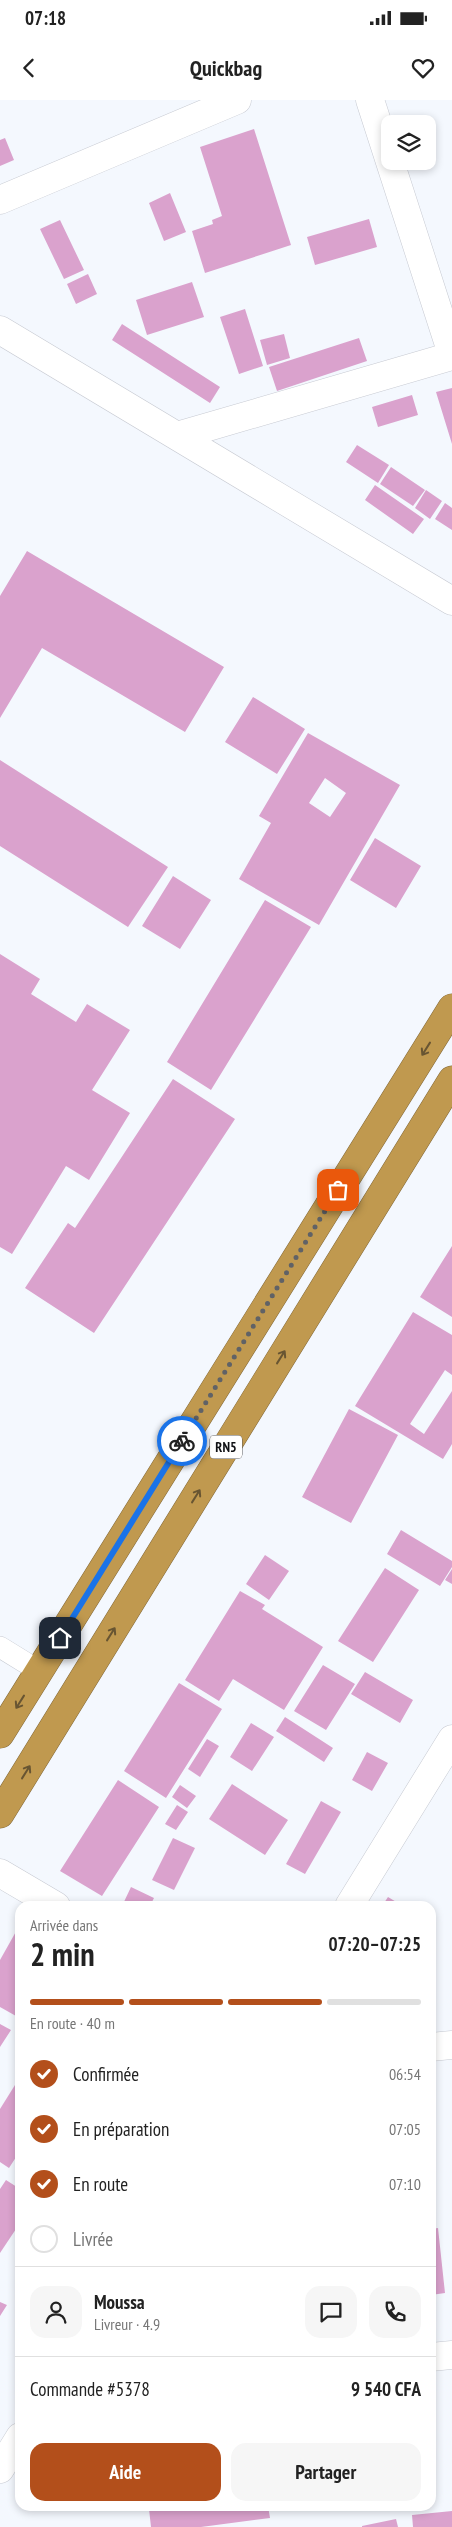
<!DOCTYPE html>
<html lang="fr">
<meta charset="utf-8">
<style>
:root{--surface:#fff;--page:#f6f6f6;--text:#222;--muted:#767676;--line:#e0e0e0;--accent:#b34f1b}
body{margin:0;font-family:"PT Sans Narrow",sans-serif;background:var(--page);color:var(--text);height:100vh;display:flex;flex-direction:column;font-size:19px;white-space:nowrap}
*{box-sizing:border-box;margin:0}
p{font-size:16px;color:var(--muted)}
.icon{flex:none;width:28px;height:28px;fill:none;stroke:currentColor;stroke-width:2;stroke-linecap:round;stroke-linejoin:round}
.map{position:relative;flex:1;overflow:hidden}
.side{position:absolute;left:15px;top:1801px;width:421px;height:610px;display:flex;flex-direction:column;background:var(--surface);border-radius:15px;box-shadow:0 2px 8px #0003}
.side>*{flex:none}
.controls{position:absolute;left:381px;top:15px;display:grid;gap:10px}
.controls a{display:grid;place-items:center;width:55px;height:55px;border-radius:10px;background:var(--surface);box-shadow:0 2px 8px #0003;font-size:25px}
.pin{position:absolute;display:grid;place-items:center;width:42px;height:42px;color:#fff;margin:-21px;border-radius:10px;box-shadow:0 2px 8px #0006}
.courier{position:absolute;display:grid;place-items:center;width:50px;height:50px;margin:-25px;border:4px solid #1a73e8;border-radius:50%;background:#fff;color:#222;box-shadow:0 1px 6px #0007}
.overview em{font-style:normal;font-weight:800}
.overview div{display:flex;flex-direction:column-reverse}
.overview{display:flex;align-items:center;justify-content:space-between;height:85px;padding:0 15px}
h1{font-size:32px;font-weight:800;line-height:38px}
.bar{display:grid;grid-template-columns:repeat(4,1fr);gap:8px 5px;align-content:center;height:60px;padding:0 15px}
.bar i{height:6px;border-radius:4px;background:var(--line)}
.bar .selected{background:var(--accent)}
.bar p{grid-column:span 4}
.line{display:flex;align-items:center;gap:12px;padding:0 15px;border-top:1px solid var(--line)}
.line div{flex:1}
.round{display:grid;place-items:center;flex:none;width:52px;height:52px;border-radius:15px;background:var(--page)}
ol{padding:0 15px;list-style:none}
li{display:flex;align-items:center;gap:15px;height:55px}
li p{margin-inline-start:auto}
li .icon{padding:5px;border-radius:50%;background:var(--accent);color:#fff;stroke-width:4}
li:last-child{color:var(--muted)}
li i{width:28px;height:28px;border:2px solid var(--line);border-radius:50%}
.cta{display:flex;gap:10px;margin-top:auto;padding:10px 15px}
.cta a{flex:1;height:58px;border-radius:15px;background:var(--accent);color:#fff;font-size:20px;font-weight:800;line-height:58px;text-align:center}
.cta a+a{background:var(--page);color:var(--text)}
.status{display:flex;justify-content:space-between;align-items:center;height:35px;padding:0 25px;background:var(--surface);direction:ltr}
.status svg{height:14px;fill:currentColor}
header{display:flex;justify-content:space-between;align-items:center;height:65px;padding:0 15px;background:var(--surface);font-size:22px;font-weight:800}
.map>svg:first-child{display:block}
</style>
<div class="status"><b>07:18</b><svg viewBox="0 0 49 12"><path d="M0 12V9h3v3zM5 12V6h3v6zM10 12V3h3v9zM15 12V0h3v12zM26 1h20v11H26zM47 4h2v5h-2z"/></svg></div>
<header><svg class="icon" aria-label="back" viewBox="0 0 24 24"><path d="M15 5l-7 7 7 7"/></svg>Quickbag<svg class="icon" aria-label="heart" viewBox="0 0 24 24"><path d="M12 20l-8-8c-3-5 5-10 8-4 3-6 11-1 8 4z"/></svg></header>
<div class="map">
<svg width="452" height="2427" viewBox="0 0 452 2427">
<rect width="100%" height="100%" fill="#f4f8fe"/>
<!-- building -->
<path fill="#daa2cd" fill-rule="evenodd" d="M 254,29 L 291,145 L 205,173 L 192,131 L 213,124 L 212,120 L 222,116 L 200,47 Z
M 5,38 L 14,60 L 0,66 L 0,40 Z
M 170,93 L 186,132 L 164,141 L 149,103 Z
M 369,119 L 377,147 L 315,165 L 307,137 Z
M 60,120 L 84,170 L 64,179 L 40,129 Z
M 88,174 L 97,194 L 76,204 L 67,184 Z
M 192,182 L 204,217 L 147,235 L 136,200 Z
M 245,209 L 263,266 L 239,274 L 220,217 Z
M 122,224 L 220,287 L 210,303 L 112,240 Z
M 284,234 L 290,258 L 267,265 L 260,240 Z
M 359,238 L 367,261 L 277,291 L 269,267 Z
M 452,288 L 452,344 L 436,292 Z
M 412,295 L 418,315 L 378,327 L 372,307 Z
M 357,345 L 389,365 L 378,383 L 346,362 Z
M 391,367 L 425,390 L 413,406 L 380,384 Z
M 375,385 L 424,419 L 413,434 L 365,400 Z
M 426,390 L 442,401 L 430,419 L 415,408 Z
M 445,403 L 452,408 L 452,430 L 435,419 Z
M 27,451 L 224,567 L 185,632 L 42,548 L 0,618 L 0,496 Z
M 253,597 L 305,629 L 277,674 L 225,642 Z
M 308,633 L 400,685 L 319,825 L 239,779 L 271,723 L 259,716 ZM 325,678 L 346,693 L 330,717 L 309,703 Z
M 0,660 L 168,767 L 128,827 L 0,746 Z
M 375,738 L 421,766 L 396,808 L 350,780 Z
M 173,776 L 211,800 L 180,849 L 142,826 Z
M 265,800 L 311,827 L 211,990 L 167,962 Z
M 0,854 L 40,879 L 31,894 L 76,922 L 87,904 L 130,930 L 92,990 L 130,1013 L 89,1080 L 66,1066 L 12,1154 L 0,1147 Z
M 173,979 L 235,1019 L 94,1233 L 25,1188 L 68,1123 L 75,1128 Z
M 452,1146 L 452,1217 L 420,1197 Z
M 413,1212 L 452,1235 L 452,1275 L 445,1270 L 410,1324 L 424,1334 L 452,1291 L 452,1344 L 443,1359 L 355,1306 Z
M 349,1309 L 398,1335 L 351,1423 L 302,1397 Z
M 401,1430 L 452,1461 L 452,1467 L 440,1486 L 387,1454 Z
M 265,1455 L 289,1471 L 269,1500 L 246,1484 Z
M 385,1468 L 419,1490 L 373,1562 L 338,1541 Z
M 452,1469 L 452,1484 L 445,1480 Z
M 240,1491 L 265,1505 L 262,1509 L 323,1547 L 284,1610 L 233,1579 L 219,1601 L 185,1580 Z
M 323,1565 L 355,1584 L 326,1630 L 294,1611 Z
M 365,1572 L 413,1600 L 400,1623 L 351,1594 Z
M 179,1583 L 222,1609 L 166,1698 L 124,1671 Z
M 285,1617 L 333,1648 L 324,1662 L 276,1631 Z
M 251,1623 L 274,1637 L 252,1671 L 230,1657 Z
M 207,1639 L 219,1646 L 200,1677 L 188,1669 Z
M 367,1652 L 388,1663 L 372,1691 L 352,1680 Z
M 118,1680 L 159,1707 L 102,1796 L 60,1771 Z
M 232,1684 L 288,1720 L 265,1755 L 209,1719 Z
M 180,1685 L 196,1696 L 187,1708 L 172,1697 Z
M 321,1701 L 341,1712 L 305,1774 L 286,1764 Z
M 177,1705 L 188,1712 L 176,1730 L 165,1724 Z
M 173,1738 L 195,1748 L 174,1790 L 152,1780 Z
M 131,1787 L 154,1798 L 150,1806 L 122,1806 Z
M 388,1797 L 403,1806 L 382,1806 Z
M 18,1828 L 20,1909 L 16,1916 L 0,1907 L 0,1860 Z
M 0,1924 L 11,1930 L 0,1947 Z
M 20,1977 L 20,2051 L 9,2068 L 0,2062 L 0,2009 Z
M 6,2080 L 20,2089 L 20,2123 L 0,2153 L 0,2089 Z
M 438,2128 L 445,2193 L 431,2195 L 431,2129 Z
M 0,2202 L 7,2205 L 0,2216 Z
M 144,2406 L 268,2406 L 270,2418 L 201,2427 L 151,2427 L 149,2409 Z
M 452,2411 L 452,2427 L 413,2427 L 412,2415 Z
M 396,2419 L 398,2427 L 362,2427 L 362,2426 Z"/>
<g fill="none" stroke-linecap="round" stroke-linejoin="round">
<defs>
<path id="lane" d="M 0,1547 L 39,1571"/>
<path id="street" d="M 370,0 L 452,254
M 0,100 L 237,0
M 0,230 L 452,501
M 177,336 L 452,256
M 0,1773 L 56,1806
M 349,1806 L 452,1639
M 431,1947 L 452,1945
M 431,2257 L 452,2255
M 0,2369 L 20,2337"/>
<path id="highway" d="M 0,1634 L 452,908
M 0,1714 L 452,980"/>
</defs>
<!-- lane casing -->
<use href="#lane" stroke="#c7cad2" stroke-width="22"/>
<!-- street casing -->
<use href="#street" stroke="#c7cad2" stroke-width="29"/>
<!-- highway casing -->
<use href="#highway" stroke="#82693a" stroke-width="29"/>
<!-- lane -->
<use href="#lane" stroke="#fff" stroke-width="21"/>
<!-- street -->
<use href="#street" stroke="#fff" stroke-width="28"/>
<!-- highway -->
<use href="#highway" stroke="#c0994f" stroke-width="28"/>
</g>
<!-- one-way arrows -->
<defs><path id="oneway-shaft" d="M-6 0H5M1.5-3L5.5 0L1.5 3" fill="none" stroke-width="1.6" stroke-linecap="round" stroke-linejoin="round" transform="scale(1.25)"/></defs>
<g stroke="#685532">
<use href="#oneway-shaft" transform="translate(426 949) rotate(122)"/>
<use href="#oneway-shaft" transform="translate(281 1257) rotate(-58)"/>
<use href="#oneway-shaft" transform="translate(196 1396) rotate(-58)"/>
<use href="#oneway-shaft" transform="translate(111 1534) rotate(-58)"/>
<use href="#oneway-shaft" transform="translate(20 1602) rotate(122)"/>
<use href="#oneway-shaft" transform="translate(26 1672) rotate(-58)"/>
</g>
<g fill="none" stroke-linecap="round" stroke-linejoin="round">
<!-- done -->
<path stroke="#606266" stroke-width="5" stroke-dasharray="0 9" d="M 182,1341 L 338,1090"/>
<!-- route -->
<path stroke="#1a73e8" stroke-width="6" d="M 60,1538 L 182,1341"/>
</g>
<g text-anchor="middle" stroke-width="4" stroke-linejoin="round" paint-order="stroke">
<!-- shield labels -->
<rect fill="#fff" stroke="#58585a" stroke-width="1" x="210" y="1335.5" width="32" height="23" rx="4"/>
<g font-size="14" font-weight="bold" fill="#101114">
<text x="226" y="1352">RN5</text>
</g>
</g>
</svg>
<div class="controls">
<a><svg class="icon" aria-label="layers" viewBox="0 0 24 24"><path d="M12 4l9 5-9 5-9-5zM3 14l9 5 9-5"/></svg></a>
</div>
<div class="pin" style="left:338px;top:1090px;background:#ea580c"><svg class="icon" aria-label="bag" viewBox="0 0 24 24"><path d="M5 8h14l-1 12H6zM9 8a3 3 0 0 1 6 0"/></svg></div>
<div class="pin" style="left:60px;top:1538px;background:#1f2937"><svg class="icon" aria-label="home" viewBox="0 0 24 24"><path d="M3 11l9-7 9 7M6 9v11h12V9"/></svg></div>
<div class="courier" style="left:182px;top:1341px"><svg class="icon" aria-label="bike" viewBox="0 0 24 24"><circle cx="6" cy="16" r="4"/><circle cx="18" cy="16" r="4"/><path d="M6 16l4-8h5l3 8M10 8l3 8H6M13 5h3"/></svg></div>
<section class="side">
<div class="overview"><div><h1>2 min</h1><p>Arrivée dans</p></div><em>07:20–07:25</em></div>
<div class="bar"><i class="selected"></i><i class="selected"></i><i class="selected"></i><i></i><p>En route · 40 m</p></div>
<ol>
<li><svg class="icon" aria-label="check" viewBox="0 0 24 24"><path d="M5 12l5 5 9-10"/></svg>Confirmée<p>06:54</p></li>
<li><svg class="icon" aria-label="check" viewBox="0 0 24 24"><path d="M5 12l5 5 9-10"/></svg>En préparation<p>07:05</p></li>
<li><svg class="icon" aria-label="check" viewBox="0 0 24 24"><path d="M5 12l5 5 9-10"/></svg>En route<p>07:10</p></li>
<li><i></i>Livrée</li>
</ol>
<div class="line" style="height:90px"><a class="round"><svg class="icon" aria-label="person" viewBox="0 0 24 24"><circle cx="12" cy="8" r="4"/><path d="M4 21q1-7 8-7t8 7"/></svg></a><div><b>Moussa</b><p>Livreur · 4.9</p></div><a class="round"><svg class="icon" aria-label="chat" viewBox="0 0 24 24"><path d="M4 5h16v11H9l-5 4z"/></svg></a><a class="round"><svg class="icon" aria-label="phone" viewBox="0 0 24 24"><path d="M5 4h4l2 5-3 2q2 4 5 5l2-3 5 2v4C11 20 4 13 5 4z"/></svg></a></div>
<div class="line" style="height:65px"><div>Commande #5378</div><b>9 540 CFA</b></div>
<div class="cta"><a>Aide</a><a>Partager</a></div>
</section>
</div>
